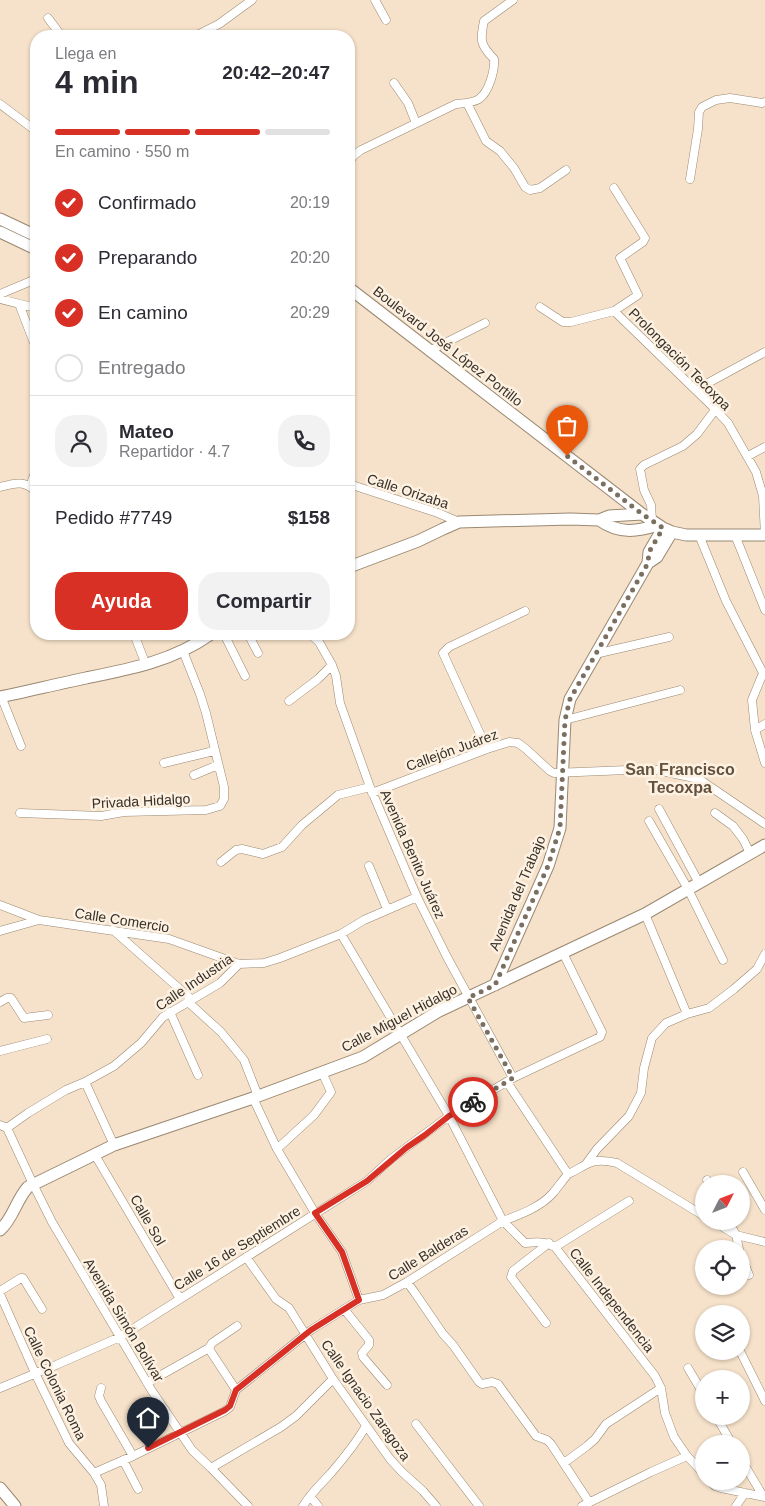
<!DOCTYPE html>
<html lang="es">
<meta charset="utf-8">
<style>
:root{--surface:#fff;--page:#f2f2f3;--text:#2b2b33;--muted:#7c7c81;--line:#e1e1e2;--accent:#d93025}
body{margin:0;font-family:Helvetica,sans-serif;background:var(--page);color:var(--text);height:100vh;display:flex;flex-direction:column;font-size:19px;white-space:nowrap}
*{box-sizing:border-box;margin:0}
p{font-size:16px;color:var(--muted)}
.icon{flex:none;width:28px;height:28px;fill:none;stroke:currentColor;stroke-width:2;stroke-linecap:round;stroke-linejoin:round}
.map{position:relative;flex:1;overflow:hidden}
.details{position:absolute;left:30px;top:30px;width:325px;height:610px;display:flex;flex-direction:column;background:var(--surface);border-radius:20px;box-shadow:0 1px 4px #0004}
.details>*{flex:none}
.needle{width:32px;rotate:48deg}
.tools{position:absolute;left:695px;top:1175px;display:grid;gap:10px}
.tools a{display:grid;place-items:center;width:55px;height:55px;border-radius:50%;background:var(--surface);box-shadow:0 1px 4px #0004;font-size:25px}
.pin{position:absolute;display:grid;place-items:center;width:42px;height:42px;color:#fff;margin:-51px -21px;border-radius:50% 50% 50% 0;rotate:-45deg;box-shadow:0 0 5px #0007}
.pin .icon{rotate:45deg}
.courier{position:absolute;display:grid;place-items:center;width:50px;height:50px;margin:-25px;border:4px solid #d93025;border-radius:50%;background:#fff;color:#222;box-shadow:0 1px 6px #0007}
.summary em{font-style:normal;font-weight:700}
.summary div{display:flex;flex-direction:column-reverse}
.summary{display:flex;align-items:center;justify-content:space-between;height:85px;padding:0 25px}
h1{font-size:32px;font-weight:700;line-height:38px}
.bar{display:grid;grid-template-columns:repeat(4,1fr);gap:8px 5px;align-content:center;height:60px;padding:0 25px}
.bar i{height:6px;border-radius:4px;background:var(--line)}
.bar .current{background:var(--accent)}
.bar p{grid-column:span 4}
.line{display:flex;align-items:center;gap:12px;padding:0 25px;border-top:1px solid var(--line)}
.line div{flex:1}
.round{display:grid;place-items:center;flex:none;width:52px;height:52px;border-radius:20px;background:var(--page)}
ol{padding:0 25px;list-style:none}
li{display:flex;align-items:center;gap:15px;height:55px}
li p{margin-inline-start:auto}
li .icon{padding:5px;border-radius:50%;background:var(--accent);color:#fff;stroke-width:4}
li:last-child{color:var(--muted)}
li i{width:28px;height:28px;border:2px solid var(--line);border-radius:50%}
.button{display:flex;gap:10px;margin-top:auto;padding:10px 25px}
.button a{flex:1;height:58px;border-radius:20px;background:var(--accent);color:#fff;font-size:20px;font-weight:700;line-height:58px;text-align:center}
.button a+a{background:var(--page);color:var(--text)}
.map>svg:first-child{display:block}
</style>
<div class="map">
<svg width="765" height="1506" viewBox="0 0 765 1506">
<rect width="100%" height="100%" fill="#f6e2ca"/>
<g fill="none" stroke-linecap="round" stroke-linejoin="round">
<defs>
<path id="street" d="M 375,0 L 386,20
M 513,0 L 484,21 C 480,40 480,45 494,59 C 495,70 489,92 479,99 C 476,101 471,102 467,103 L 486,141 L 500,151 L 514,168 L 525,187 L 530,190 L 540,188 L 566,170
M 48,18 L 60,34 L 65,36
M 195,36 L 219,24 L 252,0
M 394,83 L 408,103 L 416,123
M 0,104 L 36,131
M 349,163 L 353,156 L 361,150 L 456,104 L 467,103
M 690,179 L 698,129 L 699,112 L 702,107 L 716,100 L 730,98 L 762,103 L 765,102
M 0,294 L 36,279
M 0,299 L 36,308
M 19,304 L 36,348
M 540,307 L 563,322 L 571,322 L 614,311 L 638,295 L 620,258 L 643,242 L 645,238 L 614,188
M 614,311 L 712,406 L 728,423 L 756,472 L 763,496 L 765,535
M 429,351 L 485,323
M 697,391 L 708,383 L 765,352
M 748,456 L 765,447
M 349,484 L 438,513 L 459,522
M 30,486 L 36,470
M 0,487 C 15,483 25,480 36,492
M 652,520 L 651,505 L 644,490 L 640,469 L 644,465 L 683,446 L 697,434 L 715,410
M 699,535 L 726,601 L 763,673 L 752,700 L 755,730 L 765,763
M 735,535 L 765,610
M 134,634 L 146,665
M 224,634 L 245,676
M 248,634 L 258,653
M 310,634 L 319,642 L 332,665 L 336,676 L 340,703 L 370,787 L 417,897 L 447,957 L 513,1078
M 595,654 L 669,637
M 1,696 L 21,746
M 289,701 L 318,679 L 332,665
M 565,720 L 680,690
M 755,730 L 765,724
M 487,749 L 443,653 L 449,647 L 525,611
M 164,763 L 214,751
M 194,775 L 218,765
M 372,793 L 487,749 L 509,742 L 518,743 L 526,749 L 550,771 L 554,773 L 652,769 L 699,779 L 765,824
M 659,809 L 699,883
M 20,813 L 101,816 L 124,812 L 206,810 L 220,806 L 224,799 L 224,787 L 206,713 L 200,694 L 183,651
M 715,813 L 733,826 L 743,839 L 750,853
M 649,821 L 688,889 L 723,960
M 221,862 L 236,850 L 242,849 L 263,854 L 282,847 L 302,825 L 338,795 L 370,787
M 369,866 L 387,909
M 0,905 L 39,920 L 169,939 L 239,964 L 264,963 L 280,958 L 341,934 L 364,920 L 417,897
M 645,914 L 687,1014
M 113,930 L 191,999
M 0,931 L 39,920
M 341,934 L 449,1116 L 503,1221 L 525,1243 C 536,1242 545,1241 555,1247 L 655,1376 L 661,1388 L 665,1413 L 674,1437 L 687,1456 L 704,1474
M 0,1002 L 7,998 L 11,998 L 24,1018 L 48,1015
M 188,1002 L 221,1032 L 244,1060 L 258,1096
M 170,1012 L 198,1075
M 0,1051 L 47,1039
M 85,1082 L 114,1145
M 507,1082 L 568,1174
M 253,1098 L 277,1149 L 315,1213 L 342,1252 L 359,1300
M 0,1125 L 7,1128 L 28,1113 L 66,1090 L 85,1082 L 114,1066 L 141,1043 L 163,1017 L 220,983 L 239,964
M 7,1128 L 33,1184 L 52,1222 L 152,1391 L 192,1450 L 211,1468 L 248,1506
M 277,1149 L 314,1115 L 331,1092 L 322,1072
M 95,1155 L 180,1299
M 586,1164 L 597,1149 L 629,1116 L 641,1093 L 644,1068 L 652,1038 L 666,1023 L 687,1014 L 709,1008 L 734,989 L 757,969 L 765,954
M 743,1172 L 765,1210
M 568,1174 C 576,1171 580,1167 587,1164 C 596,1159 607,1161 617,1163 L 704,1216
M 707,1180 L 709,1184
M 713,1221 L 736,1235 L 765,1242
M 728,1221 L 736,1235 L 739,1249
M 555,1247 L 629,1201
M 741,1255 L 749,1275
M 246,1257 L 276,1299 L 289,1308 L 333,1379 L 390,1459 L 402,1472 L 423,1491 L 436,1506
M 407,1282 L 415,1293 L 443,1334 L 453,1345 L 479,1382 L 482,1384 L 492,1382 L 498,1384 L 536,1436 L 547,1440 L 551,1444 L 589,1502
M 0,1291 L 21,1278 L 23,1278 L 42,1309
M 0,1294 L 35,1373 L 69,1443 L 94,1473 L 101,1485 L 104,1506
M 344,1309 L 369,1340 L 369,1345 L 362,1353 L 363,1357 L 387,1385
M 546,1323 L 511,1277 L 513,1271 L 549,1243
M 740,1351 L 765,1401
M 688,1368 L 704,1395
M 147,1383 L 209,1348
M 0,1388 L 56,1365 L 120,1337 L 367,1181 L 391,1159 L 449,1116 L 513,1078 L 600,1037 L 602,1032 L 563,953
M 101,1388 L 99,1396 L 101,1401 L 133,1456
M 236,1390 L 211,1352 L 209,1348 L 212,1343 L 237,1326
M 716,1416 L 732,1444
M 416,1424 L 479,1506
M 741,1459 L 763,1496
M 123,1460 L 138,1489
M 564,1463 L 587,1446 L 595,1439 L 606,1424 L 661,1388
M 211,1468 L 281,1427 L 296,1416 L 333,1379
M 94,1473 L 133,1456 L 225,1411 L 230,1407 L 236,1390 L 311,1330 L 359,1300 L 383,1295 L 407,1282 L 503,1221 C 519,1215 541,1207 553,1193 C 558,1187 563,1180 568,1174
M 710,1481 L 715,1486 L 721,1488 L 765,1497
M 310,1496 L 318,1506
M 303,1506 C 311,1493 321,1484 331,1473 C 344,1458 356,1443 366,1426
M 582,1506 L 651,1472 L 687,1456
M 736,1506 L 745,1493"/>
<path id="secondary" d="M 0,219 L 36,236
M 0,232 L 36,249
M 349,288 L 642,514 L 663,528 L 672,532 L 686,535 L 765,535
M 599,520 C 619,534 636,532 658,525
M 648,563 L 649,552 L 663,528
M 349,567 L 418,541 L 443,529 L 459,522 L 570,519 L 599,520 L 609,516 L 642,514
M 0,697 C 29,691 57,684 86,678 C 131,669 173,661 211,634
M 495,985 L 548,866 L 560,828 L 565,720 L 570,699 L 648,563 L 657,557 L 672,532
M 0,1230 C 13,1219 16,1200 28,1187 L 114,1145 L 253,1098 L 363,1057 L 439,1011 L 645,914 L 765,845
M 0,1488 L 15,1506"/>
</defs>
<!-- street casing -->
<use href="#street" stroke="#9a8871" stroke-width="9"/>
<!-- secondary casing -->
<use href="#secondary" stroke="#9a8871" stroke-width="13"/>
<!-- street -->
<use href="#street" stroke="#fff" stroke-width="8"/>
<!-- secondary -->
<use href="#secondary" stroke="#fff" stroke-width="11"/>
</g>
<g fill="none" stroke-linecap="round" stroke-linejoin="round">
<!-- done -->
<path stroke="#7b6f61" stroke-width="5" stroke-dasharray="0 9" d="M 473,1102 L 513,1078 L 468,998 L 495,985 L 548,866 L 560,828 L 565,720 L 570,699 L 648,563 L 649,552 L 663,528 L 642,514 L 567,456"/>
<!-- route -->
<path stroke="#d93025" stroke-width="6" d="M 148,1448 L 225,1410 L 230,1406 L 236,1390 L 311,1330 L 359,1300 L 342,1252 L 315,1213 L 367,1181 L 406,1148 L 425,1135 L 449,1116 L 473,1102"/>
</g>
<g text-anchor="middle" stroke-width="5" stroke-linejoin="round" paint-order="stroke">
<!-- street labels -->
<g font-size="14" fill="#393128" stroke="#fdf1e2">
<text transform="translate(448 346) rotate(38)" y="5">Boulevard José López Portillo</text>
<text transform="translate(680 359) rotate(45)" y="5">Prolongación Tecoxpa</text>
<text transform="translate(408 491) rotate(18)" y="5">Calle Orizaba</text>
<text transform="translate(452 750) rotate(-20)" y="5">Callejón Juárez</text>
<text transform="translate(141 801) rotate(-3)" y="5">Privada Hidalgo</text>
<text transform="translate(413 854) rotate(66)" y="5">Avenida Benito Juárez</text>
<text transform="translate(517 893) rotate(-67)" y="5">Avenida del Trabajo</text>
<text transform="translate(122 920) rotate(9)" y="5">Calle Comercio</text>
<text transform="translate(194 982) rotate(-34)" y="5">Calle Industria</text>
<text transform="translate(399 1018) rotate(-28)" y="5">Calle Miguel Hidalgo</text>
<text transform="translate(148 1220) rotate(60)" y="5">Calle Sol</text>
<text transform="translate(237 1248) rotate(-32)" y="5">Calle 16 de Septiembre</text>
<text transform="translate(428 1253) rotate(-32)" y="5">Calle Balderas</text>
<text transform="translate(612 1300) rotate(52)" y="5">Calle Independencia</text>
<text transform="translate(124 1320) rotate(59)" y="5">Avenida Simón Bolívar</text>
<text transform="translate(55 1383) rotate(64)" y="5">Calle Colonia Roma</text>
<text transform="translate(366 1400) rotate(55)" y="5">Calle Ignacio Zaragoza</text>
</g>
<!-- quarter labels -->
<g font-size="16" font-weight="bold" fill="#62523d" stroke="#fdf1e2">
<text x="680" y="775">San Francisco<tspan x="680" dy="18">Tecoxpa</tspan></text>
</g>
</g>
</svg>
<div class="tools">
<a><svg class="needle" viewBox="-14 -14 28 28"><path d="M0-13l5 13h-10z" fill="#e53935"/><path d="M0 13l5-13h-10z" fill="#7c7c81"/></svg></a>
<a><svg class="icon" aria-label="locate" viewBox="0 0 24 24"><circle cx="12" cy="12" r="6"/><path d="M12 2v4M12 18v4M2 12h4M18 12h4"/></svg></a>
<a><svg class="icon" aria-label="layers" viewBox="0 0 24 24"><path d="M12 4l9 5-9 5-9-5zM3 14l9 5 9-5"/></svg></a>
<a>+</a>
<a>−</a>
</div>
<div class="pin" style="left:567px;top:456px;background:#ea580c"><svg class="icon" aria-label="bag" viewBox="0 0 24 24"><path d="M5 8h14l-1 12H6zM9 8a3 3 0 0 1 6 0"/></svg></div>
<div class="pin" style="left:148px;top:1448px;background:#1f2937"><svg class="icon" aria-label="home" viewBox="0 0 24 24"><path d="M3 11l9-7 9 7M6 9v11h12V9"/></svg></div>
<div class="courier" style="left:473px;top:1102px"><svg class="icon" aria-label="bike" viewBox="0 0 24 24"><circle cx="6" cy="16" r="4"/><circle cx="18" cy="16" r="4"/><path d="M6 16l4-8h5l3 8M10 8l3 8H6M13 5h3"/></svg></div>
<section class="details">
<div class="summary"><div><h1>4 min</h1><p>Llega en</p></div><em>20:42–20:47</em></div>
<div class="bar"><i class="current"></i><i class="current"></i><i class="current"></i><i></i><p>En camino · 550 m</p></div>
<ol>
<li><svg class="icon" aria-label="check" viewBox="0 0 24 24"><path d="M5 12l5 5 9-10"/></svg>Confirmado<p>20:19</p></li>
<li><svg class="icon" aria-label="check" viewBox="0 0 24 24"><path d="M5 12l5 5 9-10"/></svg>Preparando<p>20:20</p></li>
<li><svg class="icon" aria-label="check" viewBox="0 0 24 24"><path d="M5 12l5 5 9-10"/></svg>En camino<p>20:29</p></li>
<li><i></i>Entregado</li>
</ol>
<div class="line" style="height:90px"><a class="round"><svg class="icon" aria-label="person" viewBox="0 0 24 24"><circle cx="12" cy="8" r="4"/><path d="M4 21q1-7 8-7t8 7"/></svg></a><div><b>Mateo</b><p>Repartidor · 4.7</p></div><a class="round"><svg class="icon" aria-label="phone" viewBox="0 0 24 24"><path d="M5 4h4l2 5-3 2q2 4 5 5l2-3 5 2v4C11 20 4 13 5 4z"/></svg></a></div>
<div class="line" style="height:65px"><div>Pedido #7749</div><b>$158</b></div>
<div class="button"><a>Ayuda</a><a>Compartir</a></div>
</section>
</div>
